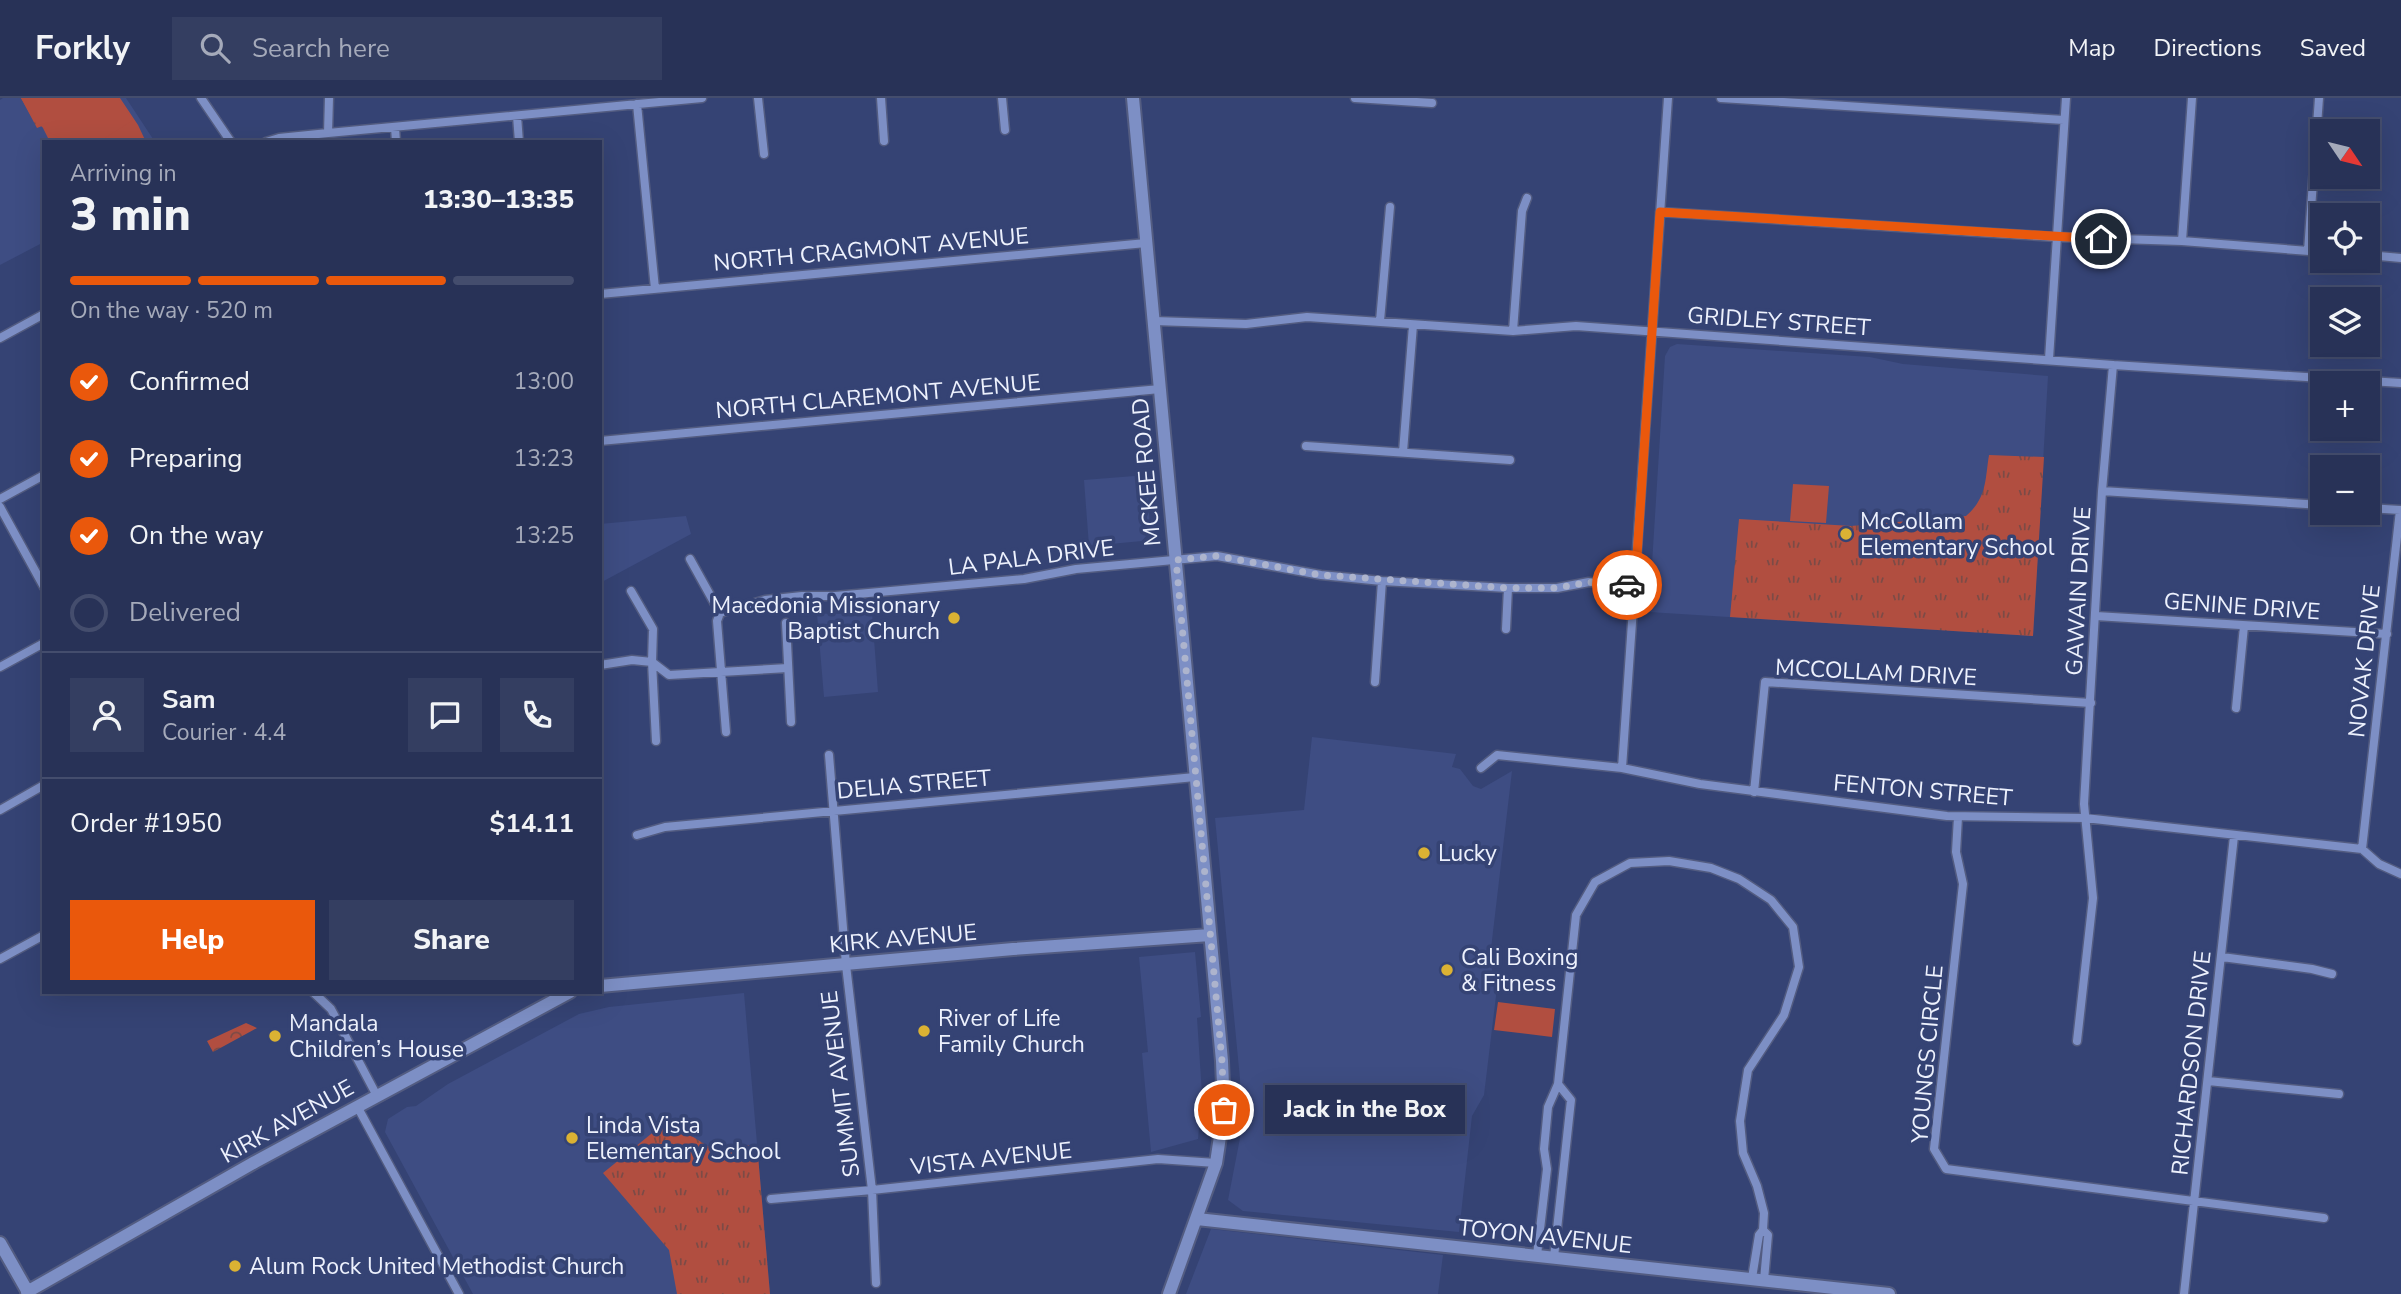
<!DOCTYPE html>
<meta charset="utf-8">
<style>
:root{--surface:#283257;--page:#343e61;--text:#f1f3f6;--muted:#a5aaba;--line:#444d6d;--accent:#ea580c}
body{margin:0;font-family:"Nunito Sans",sans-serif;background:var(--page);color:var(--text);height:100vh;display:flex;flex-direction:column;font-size:26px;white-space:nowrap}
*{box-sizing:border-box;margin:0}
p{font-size:23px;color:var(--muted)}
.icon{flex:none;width:38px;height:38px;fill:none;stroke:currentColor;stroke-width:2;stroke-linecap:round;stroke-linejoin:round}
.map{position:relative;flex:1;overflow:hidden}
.panel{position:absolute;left:42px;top:42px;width:560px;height:854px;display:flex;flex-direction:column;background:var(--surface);border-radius:0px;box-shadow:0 7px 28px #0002,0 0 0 2px var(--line)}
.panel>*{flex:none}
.needle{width:46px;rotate:125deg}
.tools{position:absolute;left:2310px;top:21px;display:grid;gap:14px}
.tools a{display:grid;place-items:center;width:70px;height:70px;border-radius:0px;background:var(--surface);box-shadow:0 7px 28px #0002,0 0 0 2px var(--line);font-size:35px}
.pin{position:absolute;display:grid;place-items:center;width:60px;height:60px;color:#fff;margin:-30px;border:4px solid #fff;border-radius:50%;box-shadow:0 2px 7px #0007}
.courier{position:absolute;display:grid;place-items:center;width:70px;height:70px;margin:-35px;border:5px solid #ea580c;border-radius:50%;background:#fff;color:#222;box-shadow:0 2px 9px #0007}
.bubble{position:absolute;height:49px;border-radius:0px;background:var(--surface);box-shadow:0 7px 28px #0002,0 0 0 2px var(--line);font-size:23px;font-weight:800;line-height:49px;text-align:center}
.overview em{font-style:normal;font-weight:800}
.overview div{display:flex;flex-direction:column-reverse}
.overview{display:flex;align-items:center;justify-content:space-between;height:119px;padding:0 28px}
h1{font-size:46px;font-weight:800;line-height:52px}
.bar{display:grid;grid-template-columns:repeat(4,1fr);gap:10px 7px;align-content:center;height:84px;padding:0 28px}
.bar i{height:9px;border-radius:5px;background:var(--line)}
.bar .on{background:var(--accent)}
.bar p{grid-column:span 4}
.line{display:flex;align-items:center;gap:18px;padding:0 28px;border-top:2px solid var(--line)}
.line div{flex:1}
.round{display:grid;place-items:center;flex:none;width:74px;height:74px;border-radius:0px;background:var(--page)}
ol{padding:0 28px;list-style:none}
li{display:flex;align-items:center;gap:21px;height:77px}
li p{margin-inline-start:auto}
li .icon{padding:7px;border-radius:50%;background:var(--accent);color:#fff;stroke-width:4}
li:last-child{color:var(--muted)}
li i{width:38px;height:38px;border:4px solid var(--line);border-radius:50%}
.action{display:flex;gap:14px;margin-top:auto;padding:14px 28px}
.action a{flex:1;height:80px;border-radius:0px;background:var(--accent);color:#fff;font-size:28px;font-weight:800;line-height:80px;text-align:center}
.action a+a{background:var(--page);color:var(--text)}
header{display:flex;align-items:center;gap:42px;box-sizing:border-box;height:98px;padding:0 35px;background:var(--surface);border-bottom:2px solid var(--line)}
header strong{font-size:33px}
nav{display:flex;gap:38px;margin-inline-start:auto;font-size:24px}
.search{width:490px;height:63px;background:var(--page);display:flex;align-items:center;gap:18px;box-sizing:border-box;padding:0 24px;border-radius:0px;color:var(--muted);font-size:26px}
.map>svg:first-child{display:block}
</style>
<header>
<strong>Forkly</strong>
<div class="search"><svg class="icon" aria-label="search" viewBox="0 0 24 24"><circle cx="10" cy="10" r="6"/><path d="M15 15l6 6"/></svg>Search here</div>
<nav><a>Map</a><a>Directions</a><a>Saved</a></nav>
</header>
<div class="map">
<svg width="2401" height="1196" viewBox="0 0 2401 1196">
<defs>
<pattern id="grass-tufts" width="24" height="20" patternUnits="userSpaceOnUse" patternTransform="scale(1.75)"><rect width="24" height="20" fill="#b14e40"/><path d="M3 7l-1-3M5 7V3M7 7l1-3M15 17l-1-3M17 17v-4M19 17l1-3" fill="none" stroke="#7c4b46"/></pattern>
<pattern id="forest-crowns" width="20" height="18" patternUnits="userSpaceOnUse" patternTransform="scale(1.75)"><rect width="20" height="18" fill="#b14e40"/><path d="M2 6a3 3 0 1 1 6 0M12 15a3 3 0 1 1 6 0" fill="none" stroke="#7c4b46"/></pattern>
</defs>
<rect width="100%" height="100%" fill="#354374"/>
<!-- built -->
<path fill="#3e4d83" d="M 3,0 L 126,0 L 155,44 L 44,44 L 44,144 L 0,167 L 0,2 Z
M 1677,246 L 1870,259 L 1903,266 L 2048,278 L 2033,538 L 1649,514 L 1665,258 L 1670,249 Z
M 1147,377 L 1150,433 L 1142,443 L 1089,448 L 1084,382 Z
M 686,418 L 691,436 L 600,485 L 600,426 Z
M 872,514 L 878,594 L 824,599 L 817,516 Z
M 1312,639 L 1456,656 L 1452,669 L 1460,671 L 1473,688 L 1481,691 L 1512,673 L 1490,859 L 1496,898 L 1484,997 L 1472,1018 L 1459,1134 L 1243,1113 L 1228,1102 L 1241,1035 L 1240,981 L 1215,720 L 1304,712 Z
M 1195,854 L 1201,919 L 1197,920 L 1202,996 L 1198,1041 L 1151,1054 L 1142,955 L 1148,954 L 1139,859 Z
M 744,895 L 770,1196 L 473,1196 L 385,1034 L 388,1021 L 407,1009 L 416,1008 L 448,986 L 579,916 L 609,909 Z
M 1211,1131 L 1443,1157 L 1438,1196 L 1186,1196 Z"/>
<!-- grass -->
<path fill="url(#grass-tufts)" d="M 21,0 L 120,0 L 138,27 L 146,44 L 50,44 L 42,28 L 37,30 Z
M 1989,357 L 2044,359 L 2033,538 L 1730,519 L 1739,421 L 1851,428 L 1966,418 C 1987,400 1985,382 1989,357 Z
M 667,1023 L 716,1053 L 757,1046 L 770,1196 L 677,1196 L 669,1152 L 603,1075 Z"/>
<!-- forest -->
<path fill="url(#forest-crowns)" d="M 246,925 L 257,930 L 213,954 L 207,943 Z"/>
<!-- pitch -->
<path fill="#b14e40" d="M 21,0 L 118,0 L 133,22 L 102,42 L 71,44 L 52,36 L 34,23 Z
M 1793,386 L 1829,388 L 1826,425 L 1790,423 Z
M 1498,904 L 1555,911 L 1552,939 L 1494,932 Z"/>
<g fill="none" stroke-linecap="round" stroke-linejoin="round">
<defs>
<path id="street" d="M 201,0 L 231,44
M 758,0 L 764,56
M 881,0 L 884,43
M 1002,0 L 1005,32
M 1355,0 L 1432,5
M 1721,0 L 2064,22
M 637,6 L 655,191
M 517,18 L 519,44
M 395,29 L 396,44
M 328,35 L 329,0
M 266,44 L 279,40 L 328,35 L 702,0
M 1660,114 L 2057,139 L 2182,143 L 2322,154
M 2182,143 L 2192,0
M 2308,153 L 2319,0
M 2368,157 L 2401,160
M 600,196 L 1146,145
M 1154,223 L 1246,226 L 1307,219 L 1513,233 L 1576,228 L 2113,267 L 2401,285
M 1380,223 L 1390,109
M 1513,233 L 1522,113 L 1527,100
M 0,240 L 44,216
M 2049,261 L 2066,0
M 600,343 L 1160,291
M 1306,348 L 1510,362
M 1403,354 L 1413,227
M 2102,393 L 2322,407
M 0,401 L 44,377
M 0,409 L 44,489
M 690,461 L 720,515
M 631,493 L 653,531 L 652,564 L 656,643
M 2096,518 L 2387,536
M 786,525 L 791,624
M 1506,531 L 1508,490
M 600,567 L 632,562 L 652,564 L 669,577 L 788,570
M 0,569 L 44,545
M 1375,584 L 1382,483
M 2236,610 L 2244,528
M 726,634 L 717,523 L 720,515 L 765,502 L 802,498 L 835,498 L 1024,481 L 1076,471 L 1217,458 L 1321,477 L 1382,483 L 1508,490 L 1557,490 L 1589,484 L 1635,488
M 829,657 L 846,867 L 872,1092 L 876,1185
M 1481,670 L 1497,657 L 1622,670 L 1700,686 L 1947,718 L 2085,720 L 2362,751 L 2379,766 L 2401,776
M 1622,670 L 1668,0
M 1754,694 L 1765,584 L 2091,605
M 0,712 L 44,687
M 1958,719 L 1956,754 L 1963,786 L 1934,1051 L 1946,1071 L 2324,1120
M 637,737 L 665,729 L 1195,679
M 2362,751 L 2400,412 L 2368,410
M 2222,859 L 2312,871 L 2332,876
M 0,861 L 44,837
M 313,894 L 331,911 L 377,998
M 2077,943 L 2093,800 L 2084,706 L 2102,393 L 2113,267
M 2208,983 L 2339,996
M 357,1008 L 459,1196
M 771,1101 L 872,1092 L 1158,1061 L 1216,1065
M 1763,1132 L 1768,1137 L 1764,1182
M 1537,1157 L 1547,1071 L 1544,1051 L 1548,1009 L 1558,986 L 1576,817 L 1595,784 L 1630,765 L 1669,763 L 1711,770 L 1739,781 L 1771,802 L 1793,829 L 1799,869 L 1784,917 L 1748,972 L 1740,1023 L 1743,1055 L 1757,1088 L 1764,1115 L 1763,1132 L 1759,1137 L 1752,1180
M 1554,1159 L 1571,1002 L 1558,986
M 2184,1196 L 2234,738"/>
<path id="secondary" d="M 1133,0 L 1222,963 L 1224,1012 L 1216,1065 L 1169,1196
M 600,888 L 1013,851 L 1210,837
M 1197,1121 L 1889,1196
M 0,1145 L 29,1196
M 27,1194 L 255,1064 L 570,894"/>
</defs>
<!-- street casing -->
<use href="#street" stroke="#535c81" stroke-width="11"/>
<!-- secondary casing -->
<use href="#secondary" stroke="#535c81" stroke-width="16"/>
<!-- street -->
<use href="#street" stroke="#7d8fc5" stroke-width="8"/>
<!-- secondary -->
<use href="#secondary" stroke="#7d8fc5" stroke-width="12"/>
</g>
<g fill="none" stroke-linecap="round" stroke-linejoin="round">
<!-- done -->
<path stroke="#adb4cd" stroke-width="7" stroke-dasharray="0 12.6" d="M 1224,1012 L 1222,963 L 1176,462 L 1217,458 L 1321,477 L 1508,490 L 1557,490 L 1589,484 L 1627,487"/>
<!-- route -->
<path stroke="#ea580c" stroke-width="9" d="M 1627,487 L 1635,488 L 1636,473 L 1660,114 L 2101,141"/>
</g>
<!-- markers -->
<g fill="#dbb233" stroke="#354374" stroke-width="2.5">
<circle cx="1846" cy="436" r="7"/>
<circle cx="954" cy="520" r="7"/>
<circle cx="1424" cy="755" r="7"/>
<circle cx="1447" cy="872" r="7"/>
<circle cx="924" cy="933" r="7"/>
<circle cx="275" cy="938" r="7"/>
<circle cx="572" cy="1040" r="7"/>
<circle cx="235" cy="1168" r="7"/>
</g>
<g text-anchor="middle" stroke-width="7" stroke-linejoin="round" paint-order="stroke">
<!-- street labels -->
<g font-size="23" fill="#edf1fd" stroke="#354374">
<text transform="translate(871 151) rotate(-5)" y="8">NORTH CRAGMONT AVENUE</text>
<text transform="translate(1779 223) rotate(4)" y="8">GRIDLEY STREET</text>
<text transform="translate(878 298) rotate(-5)" y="8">NORTH CLAREMONT AVENUE</text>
<text transform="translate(1146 374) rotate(-95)" y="8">MCKEE ROAD</text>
<text transform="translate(1031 459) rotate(-7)" y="8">LA PALA DRIVE</text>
<text transform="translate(2078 493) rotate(-87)" y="8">GAWAIN DRIVE</text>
<text transform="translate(2242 508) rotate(4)" y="8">GENINE DRIVE</text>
<text transform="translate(2364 563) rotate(-84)" y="8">NOVAK DRIVE</text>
<text transform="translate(1876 574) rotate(3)" y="8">MCCOLLAM DRIVE</text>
<text transform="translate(914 686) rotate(-5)" y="8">DELIA STREET</text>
<text transform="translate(1923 692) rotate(5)" y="8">FENTON STREET</text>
<text transform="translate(903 840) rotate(-5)" y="8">KIRK AVENUE</text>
<text transform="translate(1927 956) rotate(-85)" y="8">YOUNGS CIRCLE</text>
<text transform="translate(2191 965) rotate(-84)" y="8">RICHARDSON DRIVE</text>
<text transform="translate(840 986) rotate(-97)" y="8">SUMMIT AVENUE</text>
<text transform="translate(287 1023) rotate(-29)" y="8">KIRK AVENUE</text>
<text transform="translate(991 1060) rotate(-6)" y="8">VISTA AVENUE</text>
<text transform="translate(1545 1138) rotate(6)" y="8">TOYON AVENUE</text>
</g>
<!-- poi labels -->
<g font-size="23" fill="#edf1fd" stroke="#354374" text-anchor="start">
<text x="1860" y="431">McCollam<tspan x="1860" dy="26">Elementary School</tspan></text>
<text x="940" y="515" text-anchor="end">Macedonia Missionary<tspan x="940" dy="26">Baptist Church</tspan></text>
<text x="1438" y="763">Lucky</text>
<text x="1461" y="867">Cali Boxing<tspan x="1461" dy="26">&amp; Fitness</tspan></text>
<text x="938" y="928">River of Life<tspan x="938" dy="26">Family Church</tspan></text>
<text x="289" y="933">Mandala<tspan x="289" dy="26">Children’s House</tspan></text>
<text x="586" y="1035">Linda Vista<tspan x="586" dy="26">Elementary School</tspan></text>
<text x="249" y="1176">Alum Rock United Methodist Church</text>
</g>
</g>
</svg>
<div class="tools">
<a><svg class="needle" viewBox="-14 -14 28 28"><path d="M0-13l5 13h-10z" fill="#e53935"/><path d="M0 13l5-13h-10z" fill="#a5aaba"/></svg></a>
<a><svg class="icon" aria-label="locate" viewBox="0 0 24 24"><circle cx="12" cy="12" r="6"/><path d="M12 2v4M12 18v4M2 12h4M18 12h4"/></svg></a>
<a><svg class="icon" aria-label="layers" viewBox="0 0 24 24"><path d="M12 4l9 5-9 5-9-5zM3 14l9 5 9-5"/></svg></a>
<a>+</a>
<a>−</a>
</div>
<div class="pin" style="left:1224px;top:1012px;background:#ea580c"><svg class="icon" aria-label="bag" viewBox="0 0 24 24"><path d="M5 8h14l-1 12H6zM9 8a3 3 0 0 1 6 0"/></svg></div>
<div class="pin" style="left:2101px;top:141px;background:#1f2937"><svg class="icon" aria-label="home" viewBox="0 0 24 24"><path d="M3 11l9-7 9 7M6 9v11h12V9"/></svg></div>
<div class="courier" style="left:1627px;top:487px"><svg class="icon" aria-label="car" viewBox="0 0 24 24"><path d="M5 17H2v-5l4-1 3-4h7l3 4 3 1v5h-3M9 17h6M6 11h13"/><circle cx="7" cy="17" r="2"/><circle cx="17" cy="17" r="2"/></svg></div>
<div class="bubble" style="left:1265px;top:987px;width:200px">Jack in the Box</div>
<section class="panel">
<div class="overview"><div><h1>3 min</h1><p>Arriving in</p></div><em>13:30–13:35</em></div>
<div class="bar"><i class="on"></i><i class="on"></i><i class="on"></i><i></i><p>On the way · 520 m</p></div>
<ol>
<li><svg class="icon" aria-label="check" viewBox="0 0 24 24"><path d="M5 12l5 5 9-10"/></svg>Confirmed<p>13:00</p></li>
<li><svg class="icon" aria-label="check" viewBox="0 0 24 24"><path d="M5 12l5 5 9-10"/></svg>Preparing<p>13:23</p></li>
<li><svg class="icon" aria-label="check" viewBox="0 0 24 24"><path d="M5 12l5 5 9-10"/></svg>On the way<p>13:25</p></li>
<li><i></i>Delivered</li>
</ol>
<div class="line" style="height:126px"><a class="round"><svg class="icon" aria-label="person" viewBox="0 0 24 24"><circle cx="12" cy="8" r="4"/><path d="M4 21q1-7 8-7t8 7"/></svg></a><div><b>Sam</b><p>Courier · 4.4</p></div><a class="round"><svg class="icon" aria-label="chat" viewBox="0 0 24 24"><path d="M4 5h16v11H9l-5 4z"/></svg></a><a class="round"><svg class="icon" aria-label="phone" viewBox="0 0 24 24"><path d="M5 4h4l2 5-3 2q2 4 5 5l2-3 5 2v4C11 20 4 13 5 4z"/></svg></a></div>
<div class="line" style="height:91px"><div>Order #1950</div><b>$14.11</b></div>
<div class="action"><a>Help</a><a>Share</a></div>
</section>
</div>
